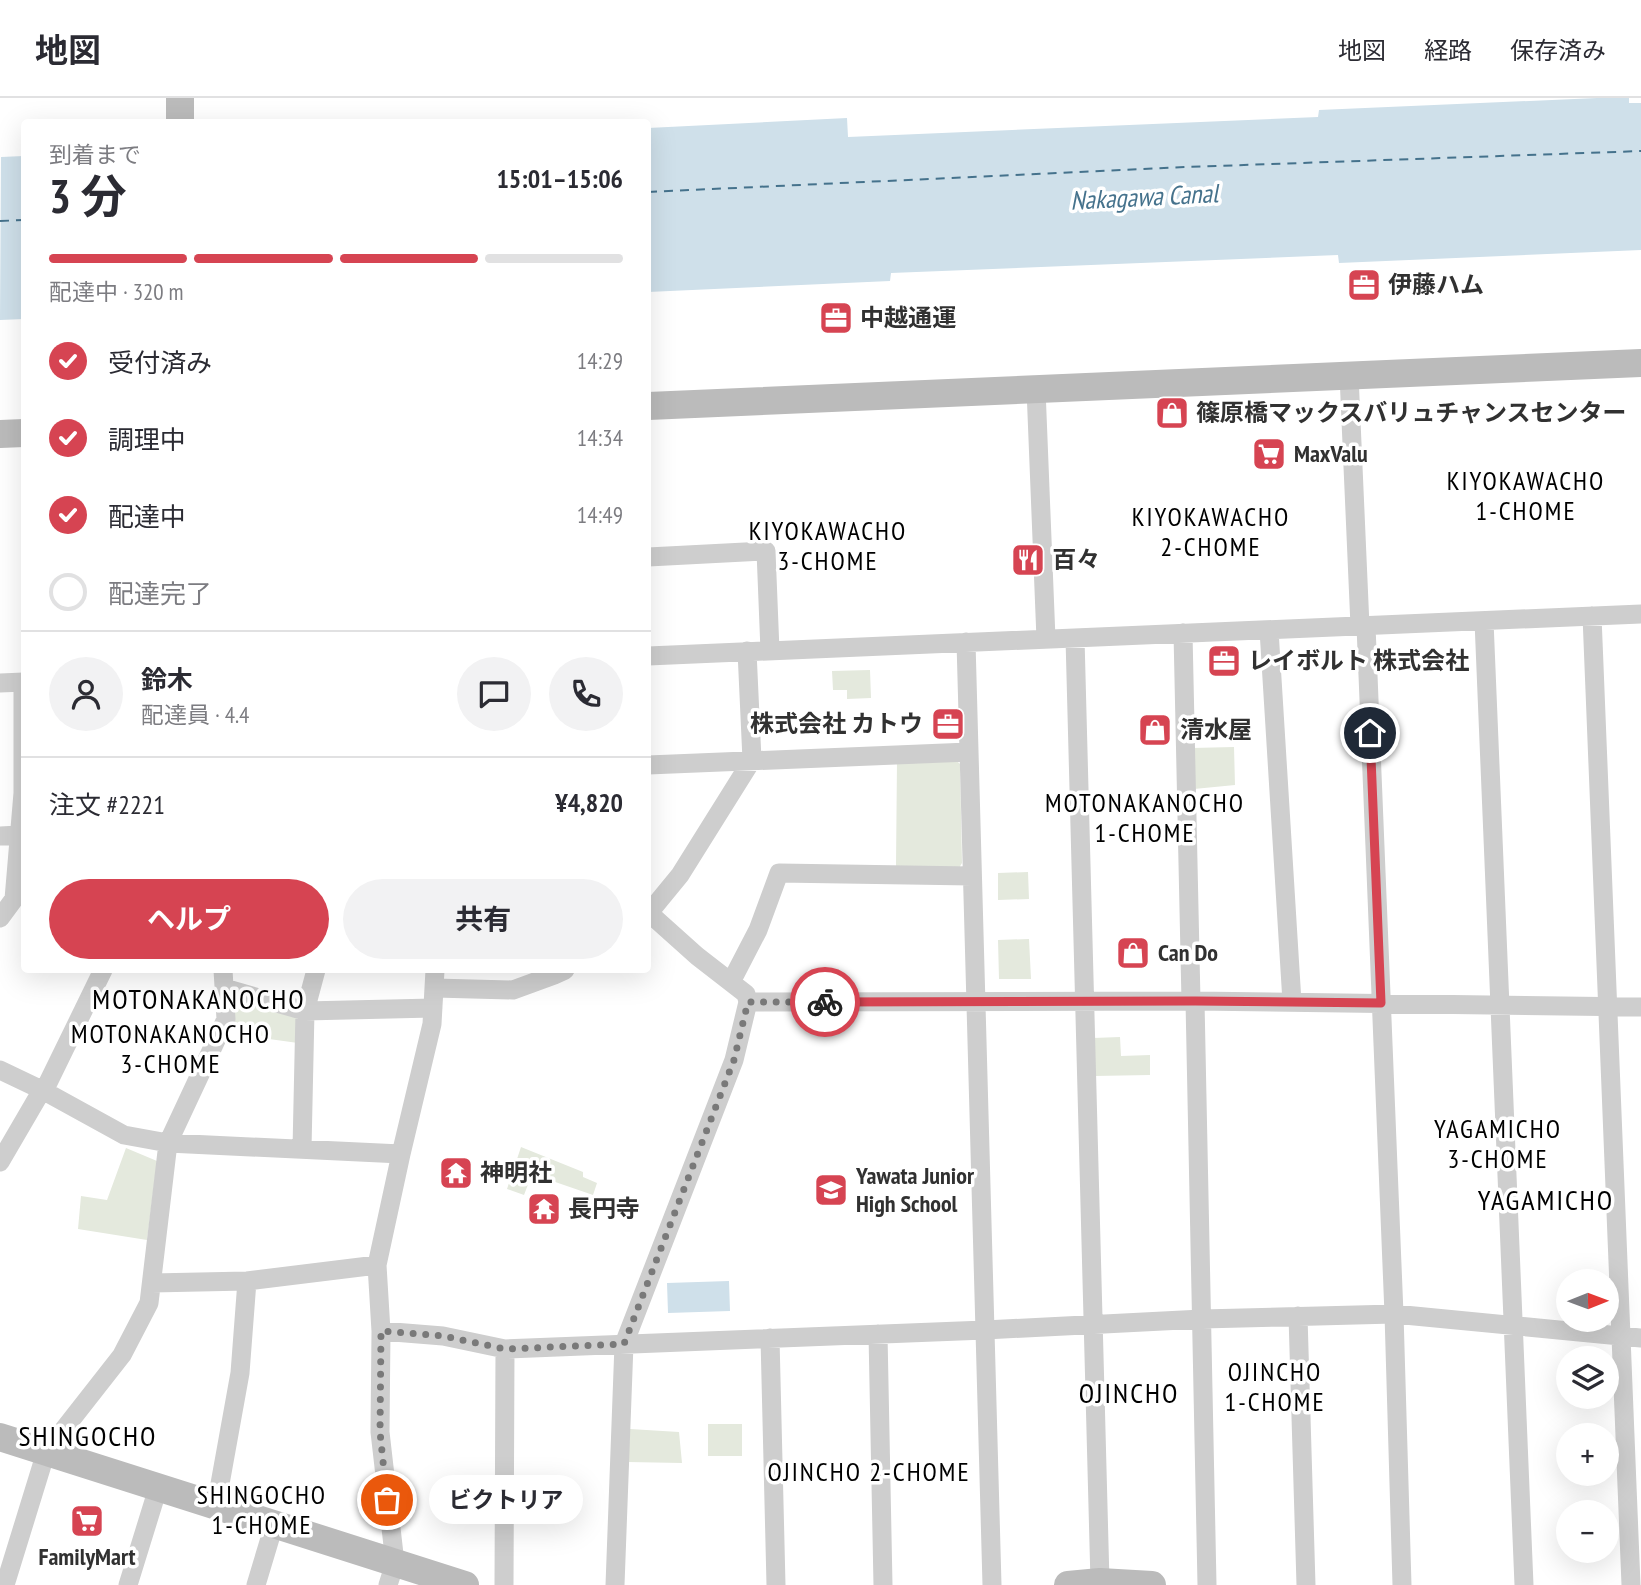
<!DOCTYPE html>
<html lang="ja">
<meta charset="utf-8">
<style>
:root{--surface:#fff;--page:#f2f2f3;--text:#2b2b33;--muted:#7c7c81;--line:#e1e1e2;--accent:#d64452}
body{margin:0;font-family:"PT Sans Narrow","Noto Sans JP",sans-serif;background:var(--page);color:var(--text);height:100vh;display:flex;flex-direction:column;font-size:26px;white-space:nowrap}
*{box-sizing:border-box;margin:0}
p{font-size:23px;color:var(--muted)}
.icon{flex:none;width:38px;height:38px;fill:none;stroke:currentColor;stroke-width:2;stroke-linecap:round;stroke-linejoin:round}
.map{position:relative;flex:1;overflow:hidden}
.sheet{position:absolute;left:21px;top:21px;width:630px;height:854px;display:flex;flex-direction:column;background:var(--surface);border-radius:7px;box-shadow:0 7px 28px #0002}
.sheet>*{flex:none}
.needle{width:46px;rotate:89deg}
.buttons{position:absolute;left:1556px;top:1171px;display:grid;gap:14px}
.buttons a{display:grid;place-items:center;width:63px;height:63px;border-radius:50%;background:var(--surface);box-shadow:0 7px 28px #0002;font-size:35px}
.pin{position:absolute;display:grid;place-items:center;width:60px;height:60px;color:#fff;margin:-30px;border:4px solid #fff;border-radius:50%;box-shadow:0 2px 7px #0007}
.courier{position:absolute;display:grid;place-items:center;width:70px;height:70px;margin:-35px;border:5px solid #d64452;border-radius:50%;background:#fff;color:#222;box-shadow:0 2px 9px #0007}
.bubble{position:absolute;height:49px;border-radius:24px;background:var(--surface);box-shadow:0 7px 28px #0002;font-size:23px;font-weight:700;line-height:49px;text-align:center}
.head em{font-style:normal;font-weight:700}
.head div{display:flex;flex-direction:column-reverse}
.head{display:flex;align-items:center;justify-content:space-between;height:119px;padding:0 28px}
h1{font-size:46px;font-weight:700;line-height:52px}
.bar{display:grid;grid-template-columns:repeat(4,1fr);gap:10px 7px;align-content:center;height:84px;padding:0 28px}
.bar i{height:9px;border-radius:5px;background:var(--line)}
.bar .on{background:var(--accent)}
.bar p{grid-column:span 4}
.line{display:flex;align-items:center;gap:18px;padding:0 28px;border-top:2px solid var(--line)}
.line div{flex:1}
.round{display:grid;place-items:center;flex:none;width:74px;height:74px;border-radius:37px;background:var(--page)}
ol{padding:0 28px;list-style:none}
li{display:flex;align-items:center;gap:21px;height:77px}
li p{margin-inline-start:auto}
li .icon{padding:7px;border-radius:50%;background:var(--accent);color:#fff;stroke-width:4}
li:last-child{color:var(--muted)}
li i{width:38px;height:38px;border:4px solid var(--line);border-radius:50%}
.button{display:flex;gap:14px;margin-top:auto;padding:14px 28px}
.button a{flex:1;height:80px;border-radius:42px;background:var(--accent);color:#fff;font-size:28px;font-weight:700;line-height:80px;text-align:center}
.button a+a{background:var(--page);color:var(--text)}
header{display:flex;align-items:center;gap:42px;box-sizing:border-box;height:98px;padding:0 35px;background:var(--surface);border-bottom:2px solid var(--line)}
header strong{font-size:33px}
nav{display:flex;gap:38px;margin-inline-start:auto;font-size:24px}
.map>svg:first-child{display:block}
</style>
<header>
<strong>地図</strong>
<nav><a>地図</a><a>経路</a><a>保存済み</a></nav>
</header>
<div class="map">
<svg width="1641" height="1487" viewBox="0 0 1641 1487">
<rect width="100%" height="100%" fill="#fff"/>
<!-- green -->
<path fill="#e4e9dd" d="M 870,572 L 871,600 L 847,601 L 847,592 L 833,592 L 832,573 Z
M 1234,649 L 1235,687 L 1194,691 L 1192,650 Z
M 955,661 L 960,666 L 962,765 L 959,770 L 896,768 L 897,663 Z
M 1028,774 L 1029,801 L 998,802 L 998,775 Z
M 1029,841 L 1031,881 L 999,881 L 998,842 Z
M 240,901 L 294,918 L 298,921 L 298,945 L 269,941 L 234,927 L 235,924 L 235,906 Z
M 1120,939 L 1121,958 L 1150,957 L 1150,977 L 1094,978 L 1093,940 Z
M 521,1049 L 583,1074 L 583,1079 L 597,1085 L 593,1097 L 532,1076 L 524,1097 L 507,1091 Z
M 126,1050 L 157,1063 L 147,1142 L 78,1131 L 81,1098 L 107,1102 Z
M 708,1326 L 742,1326 L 742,1358 L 708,1358 Z
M 630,1331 L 679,1334 L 682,1365 L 628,1364 Z"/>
<!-- water -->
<path fill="#cfe0ea" d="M 1597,0 L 1629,0 L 1629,5 L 1641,5 L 1641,152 L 1339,165 L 1338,157 L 891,175 L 890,183 L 648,194 L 648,30 L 847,20 L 848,39 L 1318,19 L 1319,12 Z
M 24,58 L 24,221 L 0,222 L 1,59 Z
M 729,1183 L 730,1213 L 668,1215 L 667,1185 Z"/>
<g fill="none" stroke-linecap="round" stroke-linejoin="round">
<!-- ferry -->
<path stroke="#45728c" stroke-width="2" stroke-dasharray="9 7" stroke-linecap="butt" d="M 648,94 L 1187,69 L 1641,53
M 0,123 L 24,122"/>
<!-- street -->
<path stroke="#cecece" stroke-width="19" d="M 1349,277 L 1360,528
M 1036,291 L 1046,541
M 648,459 L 766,453 L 770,553
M 1592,518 L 1631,1487
M 1484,523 L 1524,1487
M 1366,528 L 1394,1216 L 1402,1487
M 1269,532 L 1292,904
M 1183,535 L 1191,903
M 1075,540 L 1100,1484
M 966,544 L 992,1487
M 648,558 L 1641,516
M 0,585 L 24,584
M 648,667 L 969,654
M 0,738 L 19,737
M 648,816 L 680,777 L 752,662 L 747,553
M 0,820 L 14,801 L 23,695 L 23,584
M 731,884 L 758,832 L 779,775 L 972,778
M 224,890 L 305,913 L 433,910
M 435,890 L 513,892 L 554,877 L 565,872
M 1195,903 L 1207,1487
M 748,904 L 1195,903 L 1641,909
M 0,972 L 44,993 L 124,1037 L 168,1045 L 401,1056
M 44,993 L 103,872
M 302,1051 L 305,913 L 316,872
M 0,1064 L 42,992
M 152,1185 L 247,1183 L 377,1167
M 1298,1218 L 1306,1487
M 381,1233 L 443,1238 L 505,1251 L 985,1232 L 1202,1221 L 1394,1216 L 1641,1240
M 878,1236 L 883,1487
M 770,1240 L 776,1487
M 216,1408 L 240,1275 L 247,1183
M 5,1487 L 46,1354 L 122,1257 L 149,1205 L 168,1045 L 226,921 L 223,872
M 128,1487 L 158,1390
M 256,1487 L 274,1427
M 388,1487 L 395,1465 L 380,1334 L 381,1233 L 377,1167 L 401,1056 L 432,926 L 435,872
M 504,1487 L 505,1251
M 615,1487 L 624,1246 L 734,962 L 748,904 L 746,896 L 697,858 L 649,815"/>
<!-- secondary -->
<path stroke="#bbb" stroke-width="28" d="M 180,0 L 180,24
M 648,308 L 1641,265
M 0,336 L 24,335
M 0,1339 L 465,1487
M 1068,1487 L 1100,1484 L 1152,1487"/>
</g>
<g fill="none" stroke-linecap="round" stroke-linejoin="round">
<!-- done -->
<path stroke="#797979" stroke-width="7" stroke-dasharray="0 12.6" d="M 387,1402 L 380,1334 L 381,1233 L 443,1238 L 505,1251 L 624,1246 L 734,962 L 748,904 L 825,904"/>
<!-- route -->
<path stroke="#d64452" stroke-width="9" d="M 825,904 L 1195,903 L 1381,905 L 1370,635"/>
</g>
<!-- icons -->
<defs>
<symbol id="office-square" viewBox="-11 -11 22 22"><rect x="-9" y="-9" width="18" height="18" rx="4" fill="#d64452" stroke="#fff"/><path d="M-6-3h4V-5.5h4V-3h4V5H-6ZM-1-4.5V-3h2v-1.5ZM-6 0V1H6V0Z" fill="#fff"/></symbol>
<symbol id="shop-square" viewBox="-11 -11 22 22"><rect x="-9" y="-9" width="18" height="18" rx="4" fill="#d64452" stroke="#fff"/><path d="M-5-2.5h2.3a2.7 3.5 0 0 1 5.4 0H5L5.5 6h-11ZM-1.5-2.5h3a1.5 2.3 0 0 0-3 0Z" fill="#fff"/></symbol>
<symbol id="supermarket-square" viewBox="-11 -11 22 22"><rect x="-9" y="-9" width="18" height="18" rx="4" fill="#d64452" stroke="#fff"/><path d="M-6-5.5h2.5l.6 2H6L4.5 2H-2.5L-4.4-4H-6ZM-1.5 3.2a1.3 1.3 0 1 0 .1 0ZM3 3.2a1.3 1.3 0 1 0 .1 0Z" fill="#fff"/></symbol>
<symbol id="restaurant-square" viewBox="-11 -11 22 22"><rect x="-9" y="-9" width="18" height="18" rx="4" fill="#d64452" stroke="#fff"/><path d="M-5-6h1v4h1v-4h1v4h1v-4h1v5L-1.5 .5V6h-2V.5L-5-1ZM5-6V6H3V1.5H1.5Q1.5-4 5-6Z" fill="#fff"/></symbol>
<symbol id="temple-square" viewBox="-11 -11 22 22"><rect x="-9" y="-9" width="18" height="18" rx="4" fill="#d64452" stroke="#fff"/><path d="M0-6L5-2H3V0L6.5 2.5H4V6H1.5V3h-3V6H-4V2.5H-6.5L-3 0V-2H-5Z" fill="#fff"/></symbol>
<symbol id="school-square" viewBox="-11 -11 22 22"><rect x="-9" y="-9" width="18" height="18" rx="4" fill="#d64452" stroke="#fff"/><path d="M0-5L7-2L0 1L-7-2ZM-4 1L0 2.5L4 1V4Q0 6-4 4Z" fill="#fff"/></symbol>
</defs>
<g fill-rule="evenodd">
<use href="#office-square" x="1345" y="168" width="38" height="38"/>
<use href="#office-square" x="817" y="201" width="38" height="38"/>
<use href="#shop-square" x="1153" y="296" width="38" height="38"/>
<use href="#supermarket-square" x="1250" y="337" width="38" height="38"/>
<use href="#restaurant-square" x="1009" y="443" width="38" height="38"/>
<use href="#office-square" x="1205" y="544" width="38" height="38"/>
<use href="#office-square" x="929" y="607" width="38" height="38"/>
<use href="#shop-square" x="1136" y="613" width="38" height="38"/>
<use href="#shop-square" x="1114" y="836" width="38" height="38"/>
<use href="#temple-square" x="437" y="1056" width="38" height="38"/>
<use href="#school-square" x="812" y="1073" width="38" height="38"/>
<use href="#temple-square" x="525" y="1092" width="38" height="38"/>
<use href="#supermarket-square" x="68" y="1404" width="38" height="38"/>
</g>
<g text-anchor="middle" stroke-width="7" stroke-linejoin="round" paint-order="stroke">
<!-- poi labels -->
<g font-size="24" font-weight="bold" fill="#313131" stroke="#fff" text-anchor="start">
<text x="1388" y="195">伊藤ハム</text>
<text x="860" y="228">中越通運</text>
<text x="1196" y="323">篠原橋マックスバリュチャンスセンター</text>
<text x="1294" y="364">MaxValu</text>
<text x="1052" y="470">百々</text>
<text x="1248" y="571">レイボルト 株式会社</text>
<text x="923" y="634" text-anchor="end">株式会社 カトウ</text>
<text x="1180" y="640">清水屋</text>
<text x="1158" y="863">Can Do</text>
<text x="480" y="1083">神明社</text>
<text x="856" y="1086">Yawata Junior<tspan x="856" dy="28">High School</tspan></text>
<text x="568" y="1119">長円寺</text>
<text x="87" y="1467" text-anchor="middle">FamilyMart</text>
</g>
<!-- water labels -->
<g font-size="26" font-style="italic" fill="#45728c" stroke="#fff">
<text transform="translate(1144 99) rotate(-3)" y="9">Nakagawa Canal</text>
</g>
<!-- neighbourhood labels -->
<g font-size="26" letter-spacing="2" fill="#000" stroke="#fff">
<text x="1526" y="392">KIYOKAWACHO<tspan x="1526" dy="30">1-CHOME</tspan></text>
<text x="1211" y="428">KIYOKAWACHO<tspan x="1211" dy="30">2-CHOME</tspan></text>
<text x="828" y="442">KIYOKAWACHO<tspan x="828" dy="30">3-CHOME</tspan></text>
<text x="1145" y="714">MOTONAKANOCHO<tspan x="1145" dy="30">1-CHOME</tspan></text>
<text x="171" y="945">MOTONAKANOCHO<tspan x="171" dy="30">3-CHOME</tspan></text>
<text x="1498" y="1040">YAGAMICHO<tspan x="1498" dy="30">3-CHOME</tspan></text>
<text x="1275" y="1283">OJINCHO<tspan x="1275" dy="30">1-CHOME</tspan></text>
<text x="869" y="1383">OJINCHO 2-CHOME</text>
<text x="262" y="1406">SHINGOCHO<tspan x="262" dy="30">1-CHOME</tspan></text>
</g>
<!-- quarter labels -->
<g font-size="28" letter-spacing="2" fill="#000" stroke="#fff">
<text x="199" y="911">MOTONAKANOCHO</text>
<text x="1546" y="1112">YAGAMICHO</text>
<text x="1129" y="1305">OJINCHO</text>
<text x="88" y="1348">SHINGOCHO</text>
</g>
</g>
</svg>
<div class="buttons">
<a><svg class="needle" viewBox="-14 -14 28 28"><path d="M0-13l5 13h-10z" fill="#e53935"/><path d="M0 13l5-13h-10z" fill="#7c7c81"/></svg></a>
<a><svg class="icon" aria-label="layers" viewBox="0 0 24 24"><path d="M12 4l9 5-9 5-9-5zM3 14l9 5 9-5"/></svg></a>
<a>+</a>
<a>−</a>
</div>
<div class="pin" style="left:387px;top:1402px;background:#ea580c"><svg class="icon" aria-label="bag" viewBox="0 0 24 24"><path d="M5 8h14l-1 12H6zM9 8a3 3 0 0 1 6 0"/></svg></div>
<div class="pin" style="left:1370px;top:635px;background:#1f2937"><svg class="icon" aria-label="home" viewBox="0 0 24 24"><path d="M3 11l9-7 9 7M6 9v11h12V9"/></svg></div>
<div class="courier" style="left:825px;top:904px"><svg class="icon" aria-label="bike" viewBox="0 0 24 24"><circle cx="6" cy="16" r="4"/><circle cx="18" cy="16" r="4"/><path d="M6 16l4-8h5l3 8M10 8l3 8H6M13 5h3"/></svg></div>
<div class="bubble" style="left:429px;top:1377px;width:154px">ビクトリア</div>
<section class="sheet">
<div class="head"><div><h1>3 分</h1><p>到着まで</p></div><em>15:01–15:06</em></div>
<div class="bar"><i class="on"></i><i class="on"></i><i class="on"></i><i></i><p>配達中 · 320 m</p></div>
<ol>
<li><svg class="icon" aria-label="check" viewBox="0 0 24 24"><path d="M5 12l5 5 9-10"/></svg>受付済み<p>14:29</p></li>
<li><svg class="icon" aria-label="check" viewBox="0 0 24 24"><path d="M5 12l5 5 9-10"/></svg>調理中<p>14:34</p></li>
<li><svg class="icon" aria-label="check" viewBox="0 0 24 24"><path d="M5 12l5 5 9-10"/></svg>配達中<p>14:49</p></li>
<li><i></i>配達完了</li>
</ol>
<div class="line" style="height:126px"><a class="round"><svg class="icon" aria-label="person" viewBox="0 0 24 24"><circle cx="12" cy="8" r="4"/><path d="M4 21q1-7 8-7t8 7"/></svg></a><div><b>鈴木</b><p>配達員 · 4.4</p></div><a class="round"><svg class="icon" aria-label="chat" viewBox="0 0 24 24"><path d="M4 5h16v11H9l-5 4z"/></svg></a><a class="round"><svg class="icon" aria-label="phone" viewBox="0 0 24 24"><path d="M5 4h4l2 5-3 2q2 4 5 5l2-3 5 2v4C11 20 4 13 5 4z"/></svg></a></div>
<div class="line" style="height:91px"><div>注文 #2221</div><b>¥4,820</b></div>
<div class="button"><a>ヘルプ</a><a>共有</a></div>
</section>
</div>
